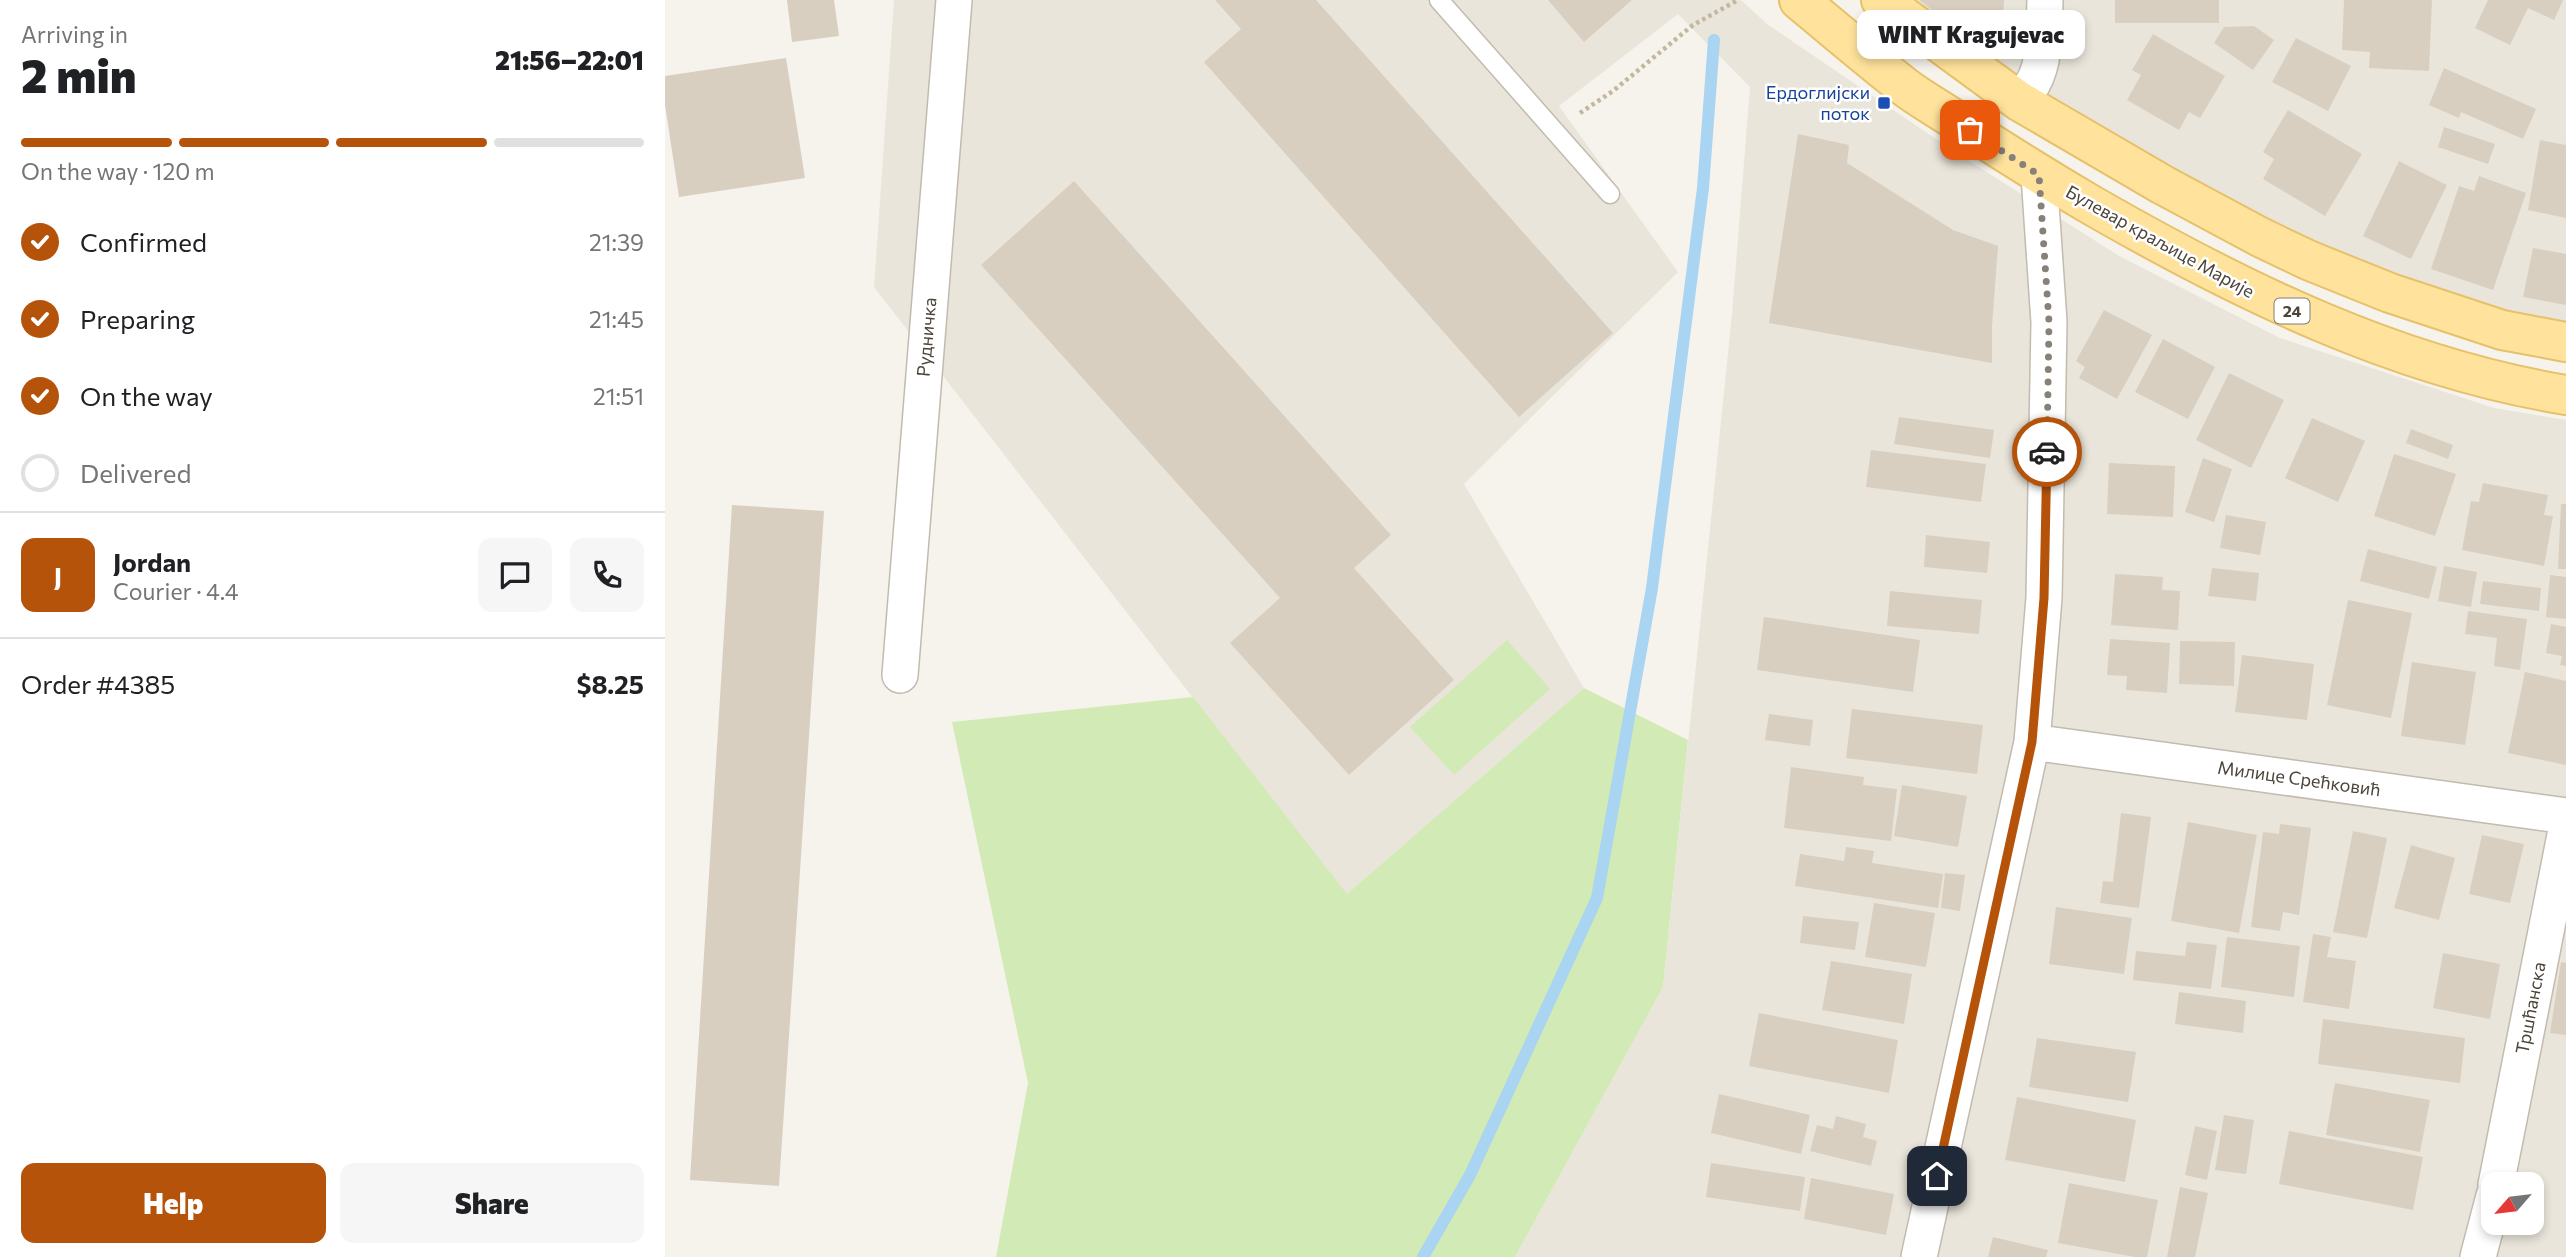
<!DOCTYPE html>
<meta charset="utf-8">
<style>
:root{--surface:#fff;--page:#f6f6f6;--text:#202124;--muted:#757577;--line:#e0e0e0;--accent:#b45309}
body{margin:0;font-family:Commissioner,sans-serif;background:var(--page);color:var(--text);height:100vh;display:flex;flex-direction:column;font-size:26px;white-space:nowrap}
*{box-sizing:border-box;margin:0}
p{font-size:23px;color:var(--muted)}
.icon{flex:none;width:38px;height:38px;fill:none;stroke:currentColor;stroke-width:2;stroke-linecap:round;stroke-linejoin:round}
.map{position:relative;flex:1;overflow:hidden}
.panel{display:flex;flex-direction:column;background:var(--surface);width:665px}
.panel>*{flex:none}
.needle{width:46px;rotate:242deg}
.fabs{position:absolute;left:1816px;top:1172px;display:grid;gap:14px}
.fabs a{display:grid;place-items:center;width:63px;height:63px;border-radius:14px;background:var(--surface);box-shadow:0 4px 10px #0003;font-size:35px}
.pin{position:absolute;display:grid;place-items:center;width:60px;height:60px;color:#fff;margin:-30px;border-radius:14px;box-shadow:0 4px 10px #0006}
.courier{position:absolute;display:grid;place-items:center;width:70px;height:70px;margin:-35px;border:5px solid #b45309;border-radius:50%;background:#fff;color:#222;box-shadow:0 2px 9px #0007}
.bubble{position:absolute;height:49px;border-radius:14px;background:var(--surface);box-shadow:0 4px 10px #0003;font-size:23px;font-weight:800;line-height:49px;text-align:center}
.head em{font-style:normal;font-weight:800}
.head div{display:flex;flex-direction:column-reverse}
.head{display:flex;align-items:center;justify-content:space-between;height:119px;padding:0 21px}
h1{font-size:46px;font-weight:800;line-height:52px}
.bar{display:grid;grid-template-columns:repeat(4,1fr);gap:10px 7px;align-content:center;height:84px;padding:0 21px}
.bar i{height:9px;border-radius:5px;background:var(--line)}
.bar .selected{background:var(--accent)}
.bar p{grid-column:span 4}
.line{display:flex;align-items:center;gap:18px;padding:0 21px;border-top:2px solid var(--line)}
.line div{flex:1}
.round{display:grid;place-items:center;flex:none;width:74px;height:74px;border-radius:14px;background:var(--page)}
ol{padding:0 21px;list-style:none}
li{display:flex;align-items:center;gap:21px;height:77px}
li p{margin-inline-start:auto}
li .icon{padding:7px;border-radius:50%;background:var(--accent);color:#fff;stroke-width:4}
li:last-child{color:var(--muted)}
li i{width:38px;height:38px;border:4px solid var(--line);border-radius:50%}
.action{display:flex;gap:14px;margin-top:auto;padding:14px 21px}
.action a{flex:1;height:80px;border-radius:14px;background:var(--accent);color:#fff;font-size:28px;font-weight:800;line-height:80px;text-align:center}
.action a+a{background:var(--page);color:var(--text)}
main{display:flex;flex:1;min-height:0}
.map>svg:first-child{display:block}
</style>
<main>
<section class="panel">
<div class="head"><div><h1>2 min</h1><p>Arriving in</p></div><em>21:56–22:01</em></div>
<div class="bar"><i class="selected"></i><i class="selected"></i><i class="selected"></i><i></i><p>On the way · 120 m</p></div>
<ol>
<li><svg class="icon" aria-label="check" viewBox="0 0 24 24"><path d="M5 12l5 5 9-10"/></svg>Confirmed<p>21:39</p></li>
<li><svg class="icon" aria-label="check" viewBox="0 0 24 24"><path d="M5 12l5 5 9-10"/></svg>Preparing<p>21:45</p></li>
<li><svg class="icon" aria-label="check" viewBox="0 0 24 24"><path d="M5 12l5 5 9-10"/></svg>On the way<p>21:51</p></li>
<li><i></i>Delivered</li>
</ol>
<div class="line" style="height:126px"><b class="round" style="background:var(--accent);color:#fff">J</b><div><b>Jordan</b><p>Courier · 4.4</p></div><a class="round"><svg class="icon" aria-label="chat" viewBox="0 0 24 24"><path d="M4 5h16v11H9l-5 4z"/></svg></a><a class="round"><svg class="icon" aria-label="phone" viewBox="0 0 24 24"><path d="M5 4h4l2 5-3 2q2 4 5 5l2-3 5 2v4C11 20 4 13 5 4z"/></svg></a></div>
<div class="line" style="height:91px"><div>Order #4385</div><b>$8.25</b></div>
<div class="action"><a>Help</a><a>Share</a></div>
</section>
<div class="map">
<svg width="1901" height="1257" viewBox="0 0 1901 1257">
<rect width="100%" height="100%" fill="#f6f3ec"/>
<!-- residential -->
<path fill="#eae5da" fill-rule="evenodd" d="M 229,0 L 1076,0 L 1102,24 L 1290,152 L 1456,257 L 1615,338 L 1829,408 L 1901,420 L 1901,1257 L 850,1257 L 998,987 L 1067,314 L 1085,87 L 1013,14 L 894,106 L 1013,272 L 799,484 L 919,688 L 681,895 L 209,287 ZM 1829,1185 L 1867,1185 L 1867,1223 L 1829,1223 Z
M 1223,0 L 1901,0 L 1901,337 L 1692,278 L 1424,140 Z"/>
<!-- green -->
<path fill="#d2eab5" d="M 842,640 L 885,689 L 789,775 L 745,727 Z
M 919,688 L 1023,740 L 998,987 L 850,1257 L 331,1257 L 363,1083 L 287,722 L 528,697 L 682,894 Z"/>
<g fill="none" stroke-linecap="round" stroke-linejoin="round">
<!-- stream -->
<path stroke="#a9d4f2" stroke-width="12" d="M 758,1257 L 805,1175 L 932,898 L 987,588 L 1038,188 L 1049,40"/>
</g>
<!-- building -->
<path fill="#d8cfc1" d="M 122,0 L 169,0 L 174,36 L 127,42 Z
M 550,0 L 651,0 L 948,333 L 854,417 L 539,62 L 576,29 Z
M 883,0 L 967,0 L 919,42 Z
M 1254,0 L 1339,0 L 1337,32 L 1325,40 L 1314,41 L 1304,38 Z
M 1450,0 L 1554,0 L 1554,23 L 1450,23 Z
M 1679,0 L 1767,0 L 1764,71 L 1704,68 L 1705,52 L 1677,50 Z
M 1823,0 L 1898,0 L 1889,20 L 1863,8 L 1845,45 L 1810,28 Z
M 1589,26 L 1609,40 L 1588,70 L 1549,43 L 1559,27 Z
M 1488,34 L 1560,76 L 1535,118 L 1524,112 L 1514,130 L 1462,100 L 1476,75 L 1467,70 Z
M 1631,38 L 1686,66 L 1663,111 L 1607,82 Z
M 121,58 L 140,178 L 14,197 L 0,105 L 0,76 Z
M 1779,68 L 1871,109 L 1858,139 L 1796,112 L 1794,118 L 1764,105 Z
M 1623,110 L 1697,154 L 1660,216 L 1598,179 L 1609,159 L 1598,152 Z
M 1779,127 L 1830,144 L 1823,164 L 1773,147 Z
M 1133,134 L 1184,145 L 1182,163 L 1288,230 L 1333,246 L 1327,326 L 1327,363 L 1104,323 Z
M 1875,140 L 1901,145 L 1901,218 L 1863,210 Z
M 1734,161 L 1782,185 L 1746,259 L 1698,236 Z
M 1814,176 L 1861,193 L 1828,290 L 1766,269 L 1794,186 L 1809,191 Z
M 409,181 L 726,535 L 689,568 L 789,680 L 684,775 L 565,643 L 615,598 L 316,265 Z
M 1868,248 L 1901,254 L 1901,305 L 1858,297 Z
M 1439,310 L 1487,335 L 1452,399 L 1414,378 L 1420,367 L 1411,361 Z
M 1498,339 L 1550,367 L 1523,419 L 1470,392 Z
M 1564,373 L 1619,400 L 1586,468 L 1531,440 Z
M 1234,417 L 1329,430 L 1325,458 L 1229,444 Z
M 1647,418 L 1700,441 L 1673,502 L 1620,478 Z
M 1746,429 L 1788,445 L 1783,459 L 1741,443 Z
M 1206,450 L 1321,464 L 1316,502 L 1201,487 Z
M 1729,454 L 1791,474 L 1770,536 L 1709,516 Z
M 1538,458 L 1567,469 L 1549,522 L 1520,512 Z
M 1444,463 L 1510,466 L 1508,517 L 1442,514 Z
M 1818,483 L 1883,495 L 1879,515 L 1888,516 L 1879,566 L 1797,550 L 1806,501 L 1814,502 Z
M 1896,504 L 1901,504 L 1901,569 L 1893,569 Z
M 67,505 L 159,511 L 114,1186 L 25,1180 Z
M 1561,515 L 1601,522 L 1595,555 L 1555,548 Z
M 1261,535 L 1325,542 L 1322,573 L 1259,567 Z
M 1703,549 L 1772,567 L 1764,599 L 1695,581 Z
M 1779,566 L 1812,572 L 1806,607 L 1773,601 Z
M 1547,568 L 1594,573 L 1591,601 L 1543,596 Z
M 1450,574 L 1498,577 L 1497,590 L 1515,591 L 1513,630 L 1446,625 Z
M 1885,575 L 1901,577 L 1901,619 L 1881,617 Z
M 1818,581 L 1876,588 L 1874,611 L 1815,604 Z
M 1225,591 L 1317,600 L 1314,634 L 1222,626 Z
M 1683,600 L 1747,613 L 1726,718 L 1662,705 Z
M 1803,611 L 1862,619 L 1855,670 L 1829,666 L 1832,638 L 1800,634 Z
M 1099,617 L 1255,640 L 1248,692 L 1092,670 Z
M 1886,624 L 1901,627 L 1901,666 L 1895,665 L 1897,656 L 1881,653 Z
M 1445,639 L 1505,643 L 1502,693 L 1461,690 L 1462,676 L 1442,675 Z
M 1515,641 L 1570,642 L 1569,686 L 1514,684 Z
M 1577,655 L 1649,664 L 1642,720 L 1570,712 Z
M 1747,662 L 1811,672 L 1800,745 L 1736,736 Z
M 1860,672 L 1901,681 L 1901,765 L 1843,753 Z
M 1187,709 L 1318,725 L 1312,774 L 1181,758 Z
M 1104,714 L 1148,720 L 1145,746 L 1100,740 Z
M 1126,767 L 1199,777 L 1198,785 L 1232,789 L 1226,841 L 1119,828 Z
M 1237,785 L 1302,796 L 1293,847 L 1229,836 Z
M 1456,813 L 1486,817 L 1474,908 L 1435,903 L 1438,881 L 1448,882 Z
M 1523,822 L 1592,835 L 1574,933 L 1506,921 Z
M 1615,824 L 1646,828 L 1634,915 L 1618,912 L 1615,931 L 1586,927 L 1598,832 L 1614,834 Z
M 1688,831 L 1722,838 L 1702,938 L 1668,932 Z
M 1817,835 L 1859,844 L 1845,903 L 1804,894 Z
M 1746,845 L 1790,858 L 1774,920 L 1729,908 Z
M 1181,847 L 1209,851 L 1207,863 L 1278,874 L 1273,908 L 1130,886 L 1135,854 L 1179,861 Z
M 1280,873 L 1300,875 L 1295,911 L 1276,908 Z
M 1209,903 L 1270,913 L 1261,967 L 1200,957 Z
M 1391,907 L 1467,918 L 1459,974 L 1384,964 Z
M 1138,916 L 1194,922 L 1190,950 L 1135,943 Z
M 1648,934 L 1666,937 L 1662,957 L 1691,961 L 1684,1009 L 1638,1002 Z
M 1562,937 L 1635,946 L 1629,997 L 1556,987 Z
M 1522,942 L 1552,945 L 1546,989 L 1468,980 L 1471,951 L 1520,956 Z
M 1778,953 L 1835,964 L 1825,1019 L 1768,1008 Z
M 1166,961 L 1247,974 L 1239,1024 L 1157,1010 Z
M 1896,962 L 1901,963 L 1901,1035 L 1885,1033 Z
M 1514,992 L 1581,1001 L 1578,1033 L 1510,1024 Z
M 1094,1013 L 1233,1040 L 1224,1093 L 1084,1066 Z
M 1658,1019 L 1800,1038 L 1795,1083 L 1653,1064 Z
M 1372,1038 L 1471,1052 L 1463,1102 L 1364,1087 Z
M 1670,1083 L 1765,1100 L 1755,1152 L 1661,1135 Z
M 1054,1094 L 1145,1115 L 1136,1154 L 1046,1133 Z
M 1352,1097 L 1471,1120 L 1460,1182 L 1340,1160 Z
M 1559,1115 L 1589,1120 L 1581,1174 L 1550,1170 Z
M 1171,1116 L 1201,1124 L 1198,1137 L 1212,1141 L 1206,1166 L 1145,1151 L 1152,1125 L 1168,1129 Z
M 1530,1126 L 1552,1131 L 1542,1180 L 1520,1175 Z
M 1624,1131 L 1758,1157 L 1748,1210 L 1614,1184 Z
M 1046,1163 L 1140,1177 L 1135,1211 L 1041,1197 Z
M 1146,1178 L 1229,1194 L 1221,1235 L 1139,1219 Z
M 1404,1183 L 1493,1200 L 1482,1257 L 1470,1257 L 1393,1243 Z
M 1515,1187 L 1543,1193 L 1530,1257 L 1502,1257 Z
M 1328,1237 L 1383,1250 L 1381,1257 L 1323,1257 Z"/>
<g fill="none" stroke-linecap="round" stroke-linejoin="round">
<defs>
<path id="lane" d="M 774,0 L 945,194"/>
<path id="street" d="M 1354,101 C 1358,95 1364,89 1368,83 C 1381,60 1379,26 1380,0
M 235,675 L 289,0
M 1367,742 L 1901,816
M 1831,1185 L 1901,830
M 1254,1257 L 1367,742 L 1379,598 L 1384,322 L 1374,175
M 1813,1257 L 1829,1196"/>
<path id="primary" d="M 1134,0 C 1169,29 1204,59 1240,87 C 1257,100 1276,110 1293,122 C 1337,151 1382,179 1428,206 C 1576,291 1731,367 1901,395
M 1216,0 L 1354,101 L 1498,185 L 1595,237 L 1643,260 L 1725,293 L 1837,330 L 1901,342"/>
</defs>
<!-- lane casing -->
<use href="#lane" stroke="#c2bbae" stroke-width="21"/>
<!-- street casing -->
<use href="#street" stroke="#c2bbae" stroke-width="38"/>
<!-- primary casing -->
<use href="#primary" stroke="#e6c16a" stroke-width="42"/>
<!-- path -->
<path stroke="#c4b79f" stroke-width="4.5" stroke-dasharray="3.5 3.5" stroke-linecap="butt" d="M 915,113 L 948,91 L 1028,25 L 1073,0"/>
<!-- lane -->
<use href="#lane" stroke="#fff" stroke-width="18"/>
<!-- street -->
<use href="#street" stroke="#fff" stroke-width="35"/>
<!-- primary -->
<use href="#primary" stroke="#ffe39c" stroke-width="38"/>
</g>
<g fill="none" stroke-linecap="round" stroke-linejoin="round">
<!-- done -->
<path stroke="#878178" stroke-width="7" stroke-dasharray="0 12.6" d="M 1305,130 L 1374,175 L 1384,322 L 1382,452"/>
<!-- route -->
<path stroke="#b45309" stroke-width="9" d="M 1272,1176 L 1367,742 L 1379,598 L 1382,452"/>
</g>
<!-- markers -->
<rect fill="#1a4fb4" stroke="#fff" stroke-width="2.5" x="1212" y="96" width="14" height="14" rx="3.5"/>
<g text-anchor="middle" stroke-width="5" stroke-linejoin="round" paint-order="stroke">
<!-- shield labels -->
<rect fill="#fff" stroke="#817c74" stroke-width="2" x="1609.5" y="298.5" width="35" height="25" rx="5"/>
<g font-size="16" font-weight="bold" fill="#4b4439">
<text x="1627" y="317">24</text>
</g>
<!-- transit labels -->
<g font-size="18" fill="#164399" stroke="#fff" text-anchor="end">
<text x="1205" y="99">Ердоглијски<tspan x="1205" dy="21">поток</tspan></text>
</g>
<!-- street labels -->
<g font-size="18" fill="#4b4439" stroke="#fff">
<text transform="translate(1495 242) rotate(29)" y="6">Булевар краљице Марије</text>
<text transform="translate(262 337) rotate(-85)" y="6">Рудничка</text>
<text transform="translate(1634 779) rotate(8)" y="6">Милице Срећковић</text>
<text transform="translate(1866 1008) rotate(-79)" y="6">Тршћанска</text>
</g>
</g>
</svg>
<div class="fabs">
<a><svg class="needle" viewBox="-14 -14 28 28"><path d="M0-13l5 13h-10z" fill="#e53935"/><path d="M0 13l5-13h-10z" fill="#757577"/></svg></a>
</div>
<div class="pin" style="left:1305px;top:130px;background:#ea580c"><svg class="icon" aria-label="bag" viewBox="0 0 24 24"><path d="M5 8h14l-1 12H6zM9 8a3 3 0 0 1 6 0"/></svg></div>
<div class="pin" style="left:1272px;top:1176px;background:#1f2937"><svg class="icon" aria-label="home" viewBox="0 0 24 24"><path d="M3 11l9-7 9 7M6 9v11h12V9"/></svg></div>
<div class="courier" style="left:1382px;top:452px"><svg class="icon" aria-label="car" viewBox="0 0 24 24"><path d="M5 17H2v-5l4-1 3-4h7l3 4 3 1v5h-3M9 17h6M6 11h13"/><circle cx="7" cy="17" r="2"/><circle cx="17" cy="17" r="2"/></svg></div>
<div class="bubble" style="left:1192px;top:10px;width:228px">WINT Kragujevac</div>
</div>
</main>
